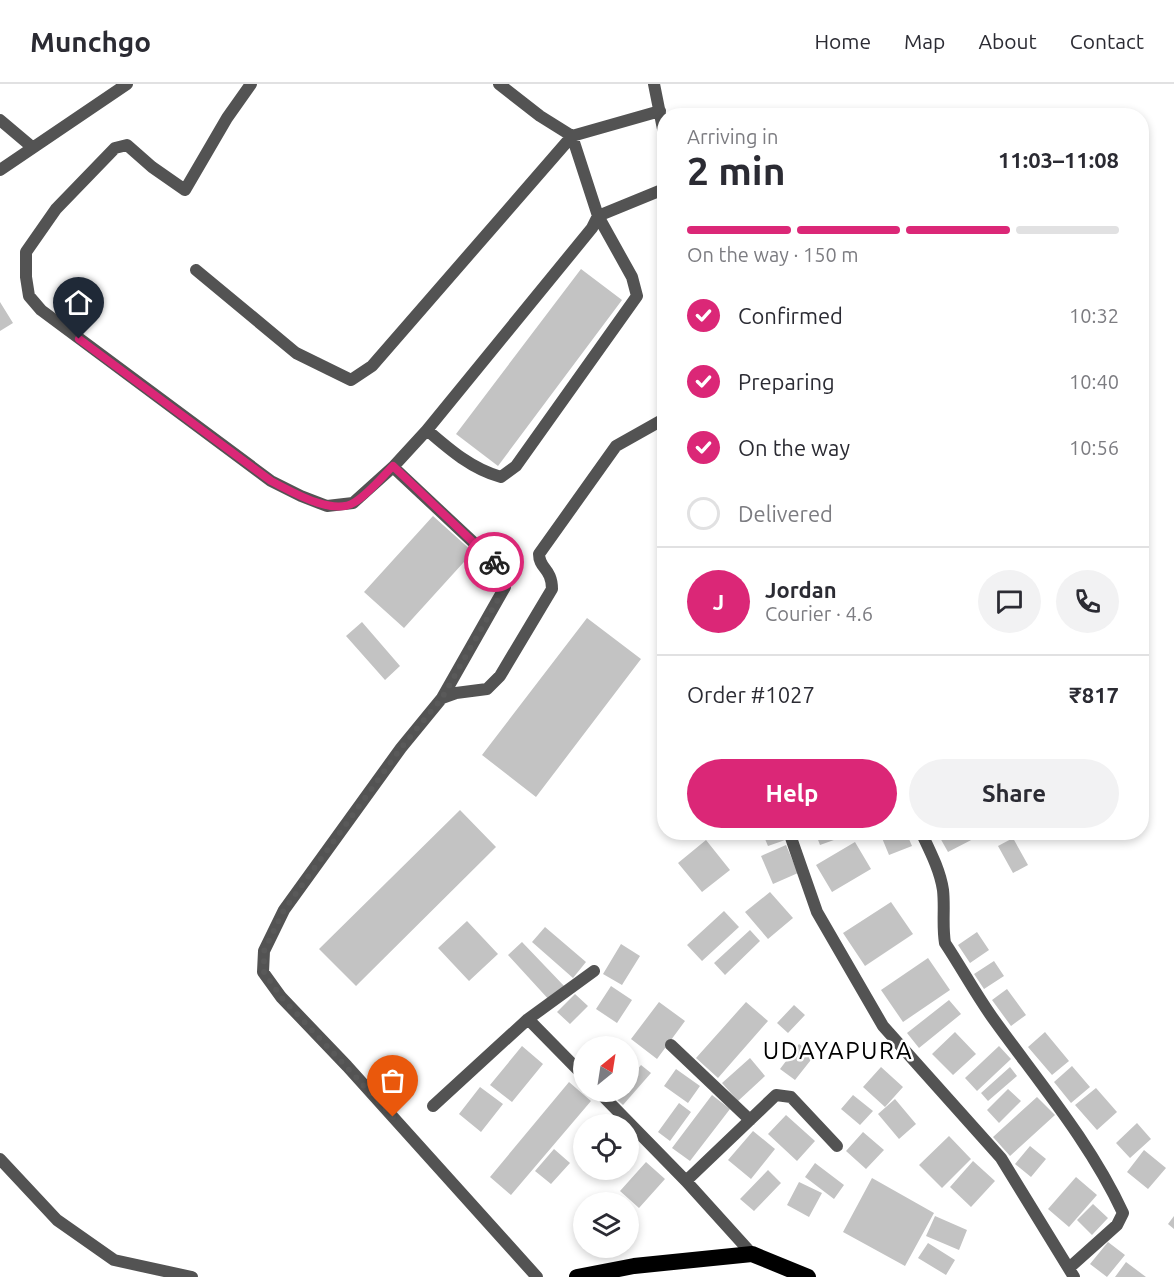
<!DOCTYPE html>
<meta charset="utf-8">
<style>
:root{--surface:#fff;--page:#f2f2f3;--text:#2b2b33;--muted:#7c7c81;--line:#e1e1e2;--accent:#db2777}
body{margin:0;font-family:Ubuntu,sans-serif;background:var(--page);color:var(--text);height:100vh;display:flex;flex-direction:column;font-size:22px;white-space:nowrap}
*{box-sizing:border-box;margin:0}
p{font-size:20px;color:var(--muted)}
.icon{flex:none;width:33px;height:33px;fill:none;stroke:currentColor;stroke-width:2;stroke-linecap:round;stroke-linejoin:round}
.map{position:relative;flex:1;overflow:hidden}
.side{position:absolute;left:657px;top:24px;width:492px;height:732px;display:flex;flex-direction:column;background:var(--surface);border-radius:24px;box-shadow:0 3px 9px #0003}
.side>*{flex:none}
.needle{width:39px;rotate:30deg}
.tools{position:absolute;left:573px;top:952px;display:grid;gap:12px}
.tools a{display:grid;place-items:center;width:66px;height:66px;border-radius:50%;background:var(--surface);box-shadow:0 3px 9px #0003;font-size:30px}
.pin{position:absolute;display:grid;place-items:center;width:51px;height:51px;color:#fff;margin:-62px -26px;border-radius:50% 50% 50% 0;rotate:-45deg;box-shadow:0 0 6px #0007}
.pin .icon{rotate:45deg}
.courier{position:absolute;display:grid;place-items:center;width:60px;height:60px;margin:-30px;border:4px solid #db2777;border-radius:50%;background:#fff;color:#222;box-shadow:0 2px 8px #0007}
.overview em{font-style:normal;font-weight:600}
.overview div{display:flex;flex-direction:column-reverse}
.overview{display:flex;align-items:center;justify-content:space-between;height:102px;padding:0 30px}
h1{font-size:39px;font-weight:600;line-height:45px}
.bar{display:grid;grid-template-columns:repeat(4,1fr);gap:9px 6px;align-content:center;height:72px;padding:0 30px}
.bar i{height:8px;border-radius:4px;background:var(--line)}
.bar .selected{background:var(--accent)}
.bar p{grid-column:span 4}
.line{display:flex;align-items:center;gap:15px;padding:0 30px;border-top:2px solid var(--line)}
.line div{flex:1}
.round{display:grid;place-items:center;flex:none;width:63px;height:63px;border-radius:32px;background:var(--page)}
ol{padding:0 30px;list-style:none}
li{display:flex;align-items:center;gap:18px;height:66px}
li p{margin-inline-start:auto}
li .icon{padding:6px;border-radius:50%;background:var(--accent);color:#fff;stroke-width:4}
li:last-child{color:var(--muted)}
li i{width:33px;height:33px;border:3px solid var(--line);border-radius:50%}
.action{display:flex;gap:12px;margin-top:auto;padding:12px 30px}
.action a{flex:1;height:69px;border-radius:36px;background:var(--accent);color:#fff;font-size:24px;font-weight:600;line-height:69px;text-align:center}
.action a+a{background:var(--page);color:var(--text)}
header{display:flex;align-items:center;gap:36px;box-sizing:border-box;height:84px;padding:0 30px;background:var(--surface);border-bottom:2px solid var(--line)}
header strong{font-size:28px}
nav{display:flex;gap:33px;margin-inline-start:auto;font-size:21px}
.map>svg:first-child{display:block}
</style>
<header>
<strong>Munchgo</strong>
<nav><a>Home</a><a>Map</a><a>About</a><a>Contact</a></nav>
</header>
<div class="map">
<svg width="1174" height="1193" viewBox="0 0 1174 1193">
<rect width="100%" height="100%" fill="#fff"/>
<!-- building -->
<path fill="#c3c3c3" d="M 581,185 L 622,216 L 498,382 L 456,350 Z
M 0,218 L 13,239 L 0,247 Z
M 433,432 L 473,468 L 404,544 L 364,508 Z
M 587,534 L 641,575 L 536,713 L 482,671 Z
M 362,538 L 400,582 L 385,596 L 346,552 Z
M 460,726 L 496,763 L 356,902 L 319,865 Z
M 762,748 L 786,748 L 788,755 L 768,762 Z
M 815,748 L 844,748 L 845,752 L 820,761 Z
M 894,748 L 906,748 L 912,762 L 889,771 L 882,754 Z
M 946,748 L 974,748 L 977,753 L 948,768 L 939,752 Z
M 1013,754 L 1028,781 L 1013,789 L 998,762 Z
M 706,756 L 730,786 L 702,808 L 678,779 Z
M 855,758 L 871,785 L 832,808 L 816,781 Z
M 786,761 L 798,789 L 773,800 L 761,772 Z
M 770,808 L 793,834 L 768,855 L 745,828 Z
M 891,818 L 913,850 L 865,882 L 843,849 Z
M 724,827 L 739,843 L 702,877 L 687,861 Z
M 467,837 L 498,870 L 469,897 L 438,864 Z
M 545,843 L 586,878 L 573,894 L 532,858 Z
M 750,846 L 760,857 L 725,891 L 714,879 Z
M 977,848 L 989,866 L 970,879 L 958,861 Z
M 522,858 L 566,904 L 551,918 L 508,871 Z
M 621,860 L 640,872 L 622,901 L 603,890 Z
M 928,874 L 950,906 L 903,938 L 881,906 Z
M 994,877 L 1004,892 L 984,905 L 974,890 Z
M 611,902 L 632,916 L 617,939 L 596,925 Z
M 1007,905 L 1026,931 L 1011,942 L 992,916 Z
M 575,910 L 588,922 L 570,940 L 557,928 Z
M 949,916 L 961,930 L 919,964 L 907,949 Z
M 659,918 L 685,937 L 657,975 L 631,955 Z
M 746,918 L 768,937 L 718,994 L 696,974 Z
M 794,921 L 805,931 L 788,949 L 777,939 Z
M 955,948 L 976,970 L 953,991 L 932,970 Z
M 1045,948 L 1069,977 L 1052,991 L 1028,963 Z
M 799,960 L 814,972 L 795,996 L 780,985 Z
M 522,962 L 543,980 L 512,1018 L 490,1001 Z
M 999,962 L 1011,975 L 977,1007 L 965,994 Z
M 750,974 L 765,992 L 738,1017 L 722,999 Z
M 641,981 L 651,989 L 623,1021 L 614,1013 L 619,1008 L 628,1008 L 628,997 Z
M 1072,982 L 1090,1003 L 1071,1019 L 1054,998 Z
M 881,983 L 903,1003 L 885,1023 L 863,1003 Z
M 1010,983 L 1017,992 L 988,1017 L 981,1009 Z
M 676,985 L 700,1002 L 688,1019 L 664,1002 Z
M 569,998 L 591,1017 L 511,1111 L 490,1093 Z
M 480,1003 L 503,1020 L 481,1048 L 459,1030 Z
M 1096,1004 L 1117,1028 L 1097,1046 L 1075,1021 Z
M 1008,1005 L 1021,1017 L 999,1039 L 987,1026 Z
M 712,1011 L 730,1025 L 690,1077 L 672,1064 Z
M 853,1011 L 873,1027 L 860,1041 L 841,1025 Z
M 1037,1013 L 1055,1031 L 1010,1072 L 993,1053 Z
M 895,1015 L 916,1040 L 899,1055 L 878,1030 Z
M 679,1019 L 691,1028 L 670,1057 L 658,1048 Z
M 786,1031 L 815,1057 L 797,1077 L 768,1050 Z
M 1137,1039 L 1151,1055 L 1130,1074 L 1116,1059 Z
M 753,1047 L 775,1065 L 751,1095 L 728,1076 Z
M 863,1048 L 884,1066 L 866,1085 L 846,1067 Z
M 949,1052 L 971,1075 L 942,1104 L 919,1081 Z
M 1030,1062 L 1046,1075 L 1031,1093 L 1015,1080 Z
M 554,1065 L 570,1079 L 551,1100 L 535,1087 Z
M 1144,1066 L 1166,1084 L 1148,1105 L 1127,1088 Z
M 973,1077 L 995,1097 L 971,1123 L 950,1103 Z
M 646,1078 L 665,1095 L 639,1124 L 620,1107 Z
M 815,1079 L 844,1101 L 834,1115 L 805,1093 Z
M 768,1086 L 781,1099 L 754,1127 L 740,1115 Z
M 1076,1093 L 1097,1111 L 1069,1143 L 1048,1125 Z
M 872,1094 L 934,1129 L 905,1182 L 843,1148 Z
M 799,1098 L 822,1109 L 809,1133 L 787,1121 Z
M 1093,1120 L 1108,1134 L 1092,1151 L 1077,1136 Z
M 935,1132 L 967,1146 L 959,1166 L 926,1152 Z
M 1174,1132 L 1174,1145 L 1168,1140 Z
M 1108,1158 L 1125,1171 L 1107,1193 L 1090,1180 Z
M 928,1159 L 955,1176 L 946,1191 L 918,1174 Z
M 1126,1178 L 1146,1193 L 1115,1193 Z"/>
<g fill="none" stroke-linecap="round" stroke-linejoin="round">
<!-- service -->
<path stroke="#535353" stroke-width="12" d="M 0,36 L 32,63
M 0,86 L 127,0
M 0,1075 L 57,1136 L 114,1176 L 192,1193"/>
<!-- minor -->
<path stroke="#535353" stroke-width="12" d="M 251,0 L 227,34 L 185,106 L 152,83 L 127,61 L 115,64 L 56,125 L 26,168 L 26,193 L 29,212 L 41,226 L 271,397 L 301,412 L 327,422 L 353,419 L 393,383 L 427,346 L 592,144 L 598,132 L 664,105
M 654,0 L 664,50
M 196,186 L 296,269 L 351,296 L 372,282 L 572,52 L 660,27
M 427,346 C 450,366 472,385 501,393 L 516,382 L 637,212 L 632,193 L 598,132 L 572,52 L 540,32 L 499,0
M 393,383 L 505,488 L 505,503 L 442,614
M 789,748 L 817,828 L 883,942 L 1001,1074 L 1074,1193
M 921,748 C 930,767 940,786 943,806 C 945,824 942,841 945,859 C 961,883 975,909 992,933 C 1038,997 1090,1058 1123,1129 L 1117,1141 L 1069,1184
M 528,935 L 584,992
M 671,961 L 750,1036
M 599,1008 L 686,1097 L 752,1170
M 433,1022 L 528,935 L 594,887
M 686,1097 L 776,1011 L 791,1013 L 837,1062
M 537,1193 L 347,982 L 281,913 L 263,888 L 264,867 L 284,826 L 401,664 L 442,614 L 456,609 L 487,605 L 500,592 L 552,505 C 552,484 539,485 539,470 L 616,362 L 664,335"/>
<!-- trunk -->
<path stroke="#000" stroke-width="16" d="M 577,1193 L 634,1182 L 752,1170 L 808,1193"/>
</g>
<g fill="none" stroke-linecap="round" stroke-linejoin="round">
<!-- done -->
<path stroke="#595959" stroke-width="6" stroke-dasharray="0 10.8" d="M 393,1033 L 281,913 L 264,888 L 264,867 L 284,826 L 401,664 L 442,614 L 505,503 L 505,488 L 494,478"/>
<!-- route -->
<path stroke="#db2777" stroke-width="8" d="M 79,255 L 271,397 C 291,407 333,433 355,418 C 369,409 381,394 393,382 L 494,478"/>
</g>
<g text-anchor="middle" stroke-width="5" stroke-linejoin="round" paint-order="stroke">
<!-- quarter labels -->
<g font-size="24" letter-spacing="1.5" fill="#000" stroke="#fff">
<text x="838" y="975">UDAYAPURA</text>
</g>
</g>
</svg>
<div class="tools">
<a><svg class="needle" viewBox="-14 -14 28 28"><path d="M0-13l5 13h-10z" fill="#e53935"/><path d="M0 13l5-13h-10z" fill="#7c7c81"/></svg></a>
<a><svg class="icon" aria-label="locate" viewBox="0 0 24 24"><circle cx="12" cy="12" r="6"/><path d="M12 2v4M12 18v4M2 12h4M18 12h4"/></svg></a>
<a><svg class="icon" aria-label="layers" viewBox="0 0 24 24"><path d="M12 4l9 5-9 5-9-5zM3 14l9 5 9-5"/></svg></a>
</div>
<div class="pin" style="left:393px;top:1033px;background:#ea580c"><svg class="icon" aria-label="bag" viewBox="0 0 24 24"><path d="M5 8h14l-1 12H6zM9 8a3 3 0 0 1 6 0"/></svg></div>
<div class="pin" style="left:79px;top:255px;background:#1f2937"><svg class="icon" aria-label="home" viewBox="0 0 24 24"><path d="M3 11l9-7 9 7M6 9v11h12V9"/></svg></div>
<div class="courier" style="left:494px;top:478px"><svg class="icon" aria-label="bike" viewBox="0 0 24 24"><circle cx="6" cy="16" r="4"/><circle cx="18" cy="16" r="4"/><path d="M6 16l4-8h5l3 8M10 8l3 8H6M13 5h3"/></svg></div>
<section class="side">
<div class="overview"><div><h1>2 min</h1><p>Arriving in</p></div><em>11:03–11:08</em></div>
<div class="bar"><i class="selected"></i><i class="selected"></i><i class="selected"></i><i></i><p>On the way · 150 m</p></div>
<ol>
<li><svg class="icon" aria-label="check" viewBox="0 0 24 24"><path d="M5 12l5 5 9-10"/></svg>Confirmed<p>10:32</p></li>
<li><svg class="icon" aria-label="check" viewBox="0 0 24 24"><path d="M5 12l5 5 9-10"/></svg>Preparing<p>10:40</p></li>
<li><svg class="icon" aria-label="check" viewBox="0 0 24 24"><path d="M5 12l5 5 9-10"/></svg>On the way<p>10:56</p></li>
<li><i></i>Delivered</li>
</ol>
<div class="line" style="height:108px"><b class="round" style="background:var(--accent);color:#fff">J</b><div><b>Jordan</b><p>Courier · 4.6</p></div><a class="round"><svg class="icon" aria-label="chat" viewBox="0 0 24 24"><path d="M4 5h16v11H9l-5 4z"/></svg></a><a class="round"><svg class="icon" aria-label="phone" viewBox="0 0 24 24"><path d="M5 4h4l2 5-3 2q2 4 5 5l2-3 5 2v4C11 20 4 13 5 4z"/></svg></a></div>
<div class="line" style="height:78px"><div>Order #1027</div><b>₹817</b></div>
<div class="action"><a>Help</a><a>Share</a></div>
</section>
</div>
